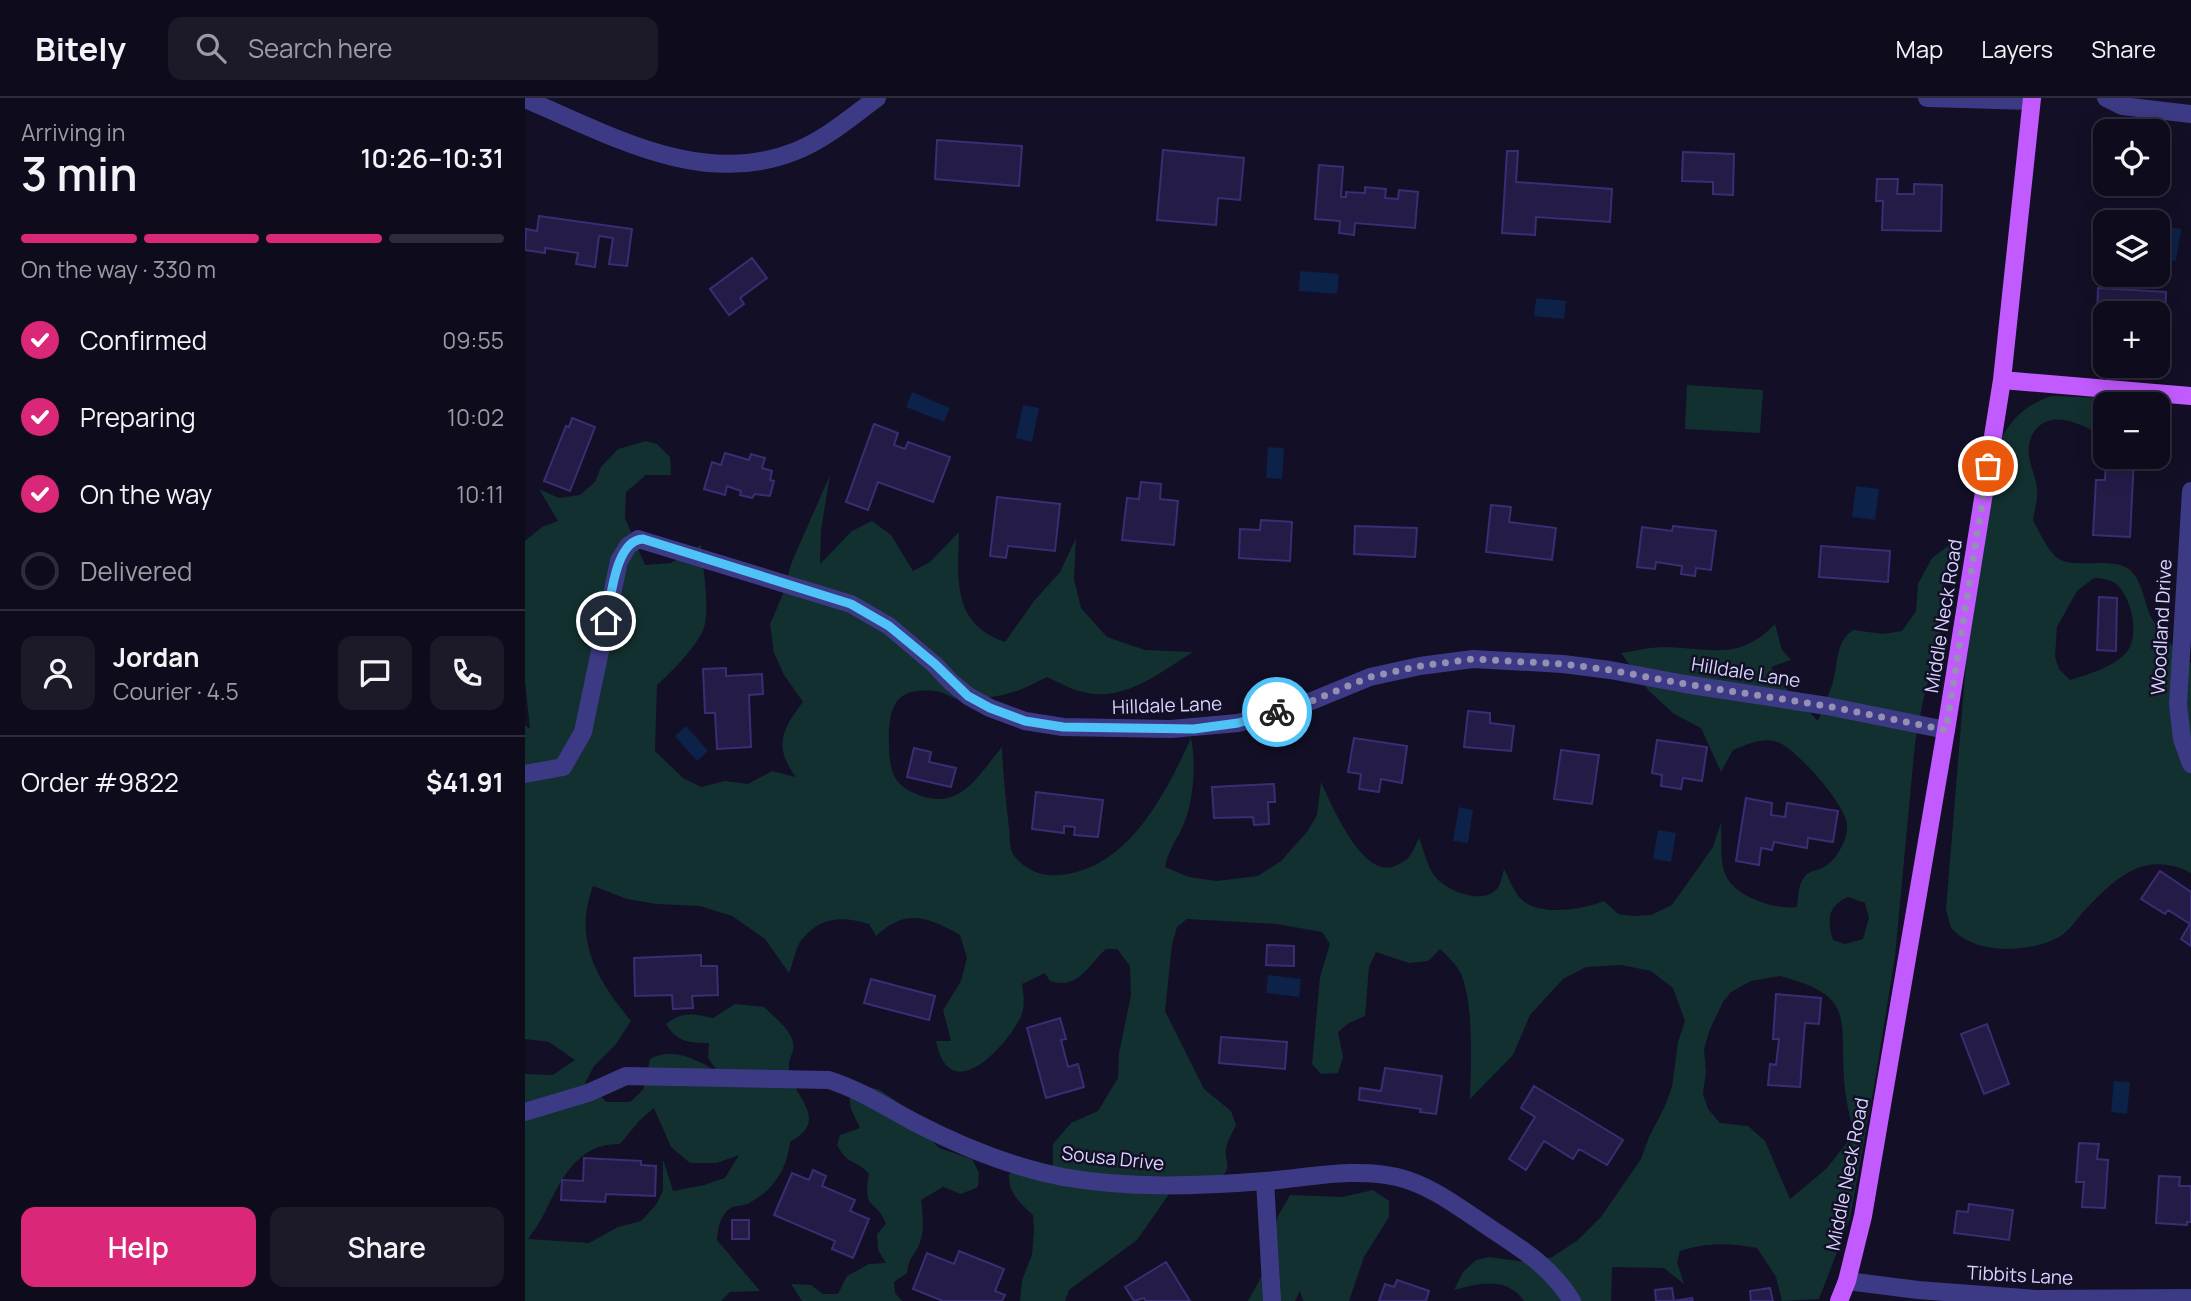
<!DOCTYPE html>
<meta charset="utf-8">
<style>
:root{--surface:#0e0b1c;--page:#1c1929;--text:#f1f3f6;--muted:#9b9ba3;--line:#2e2b3b;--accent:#db2777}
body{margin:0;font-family:Manrope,sans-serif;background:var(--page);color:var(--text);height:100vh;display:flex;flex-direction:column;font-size:26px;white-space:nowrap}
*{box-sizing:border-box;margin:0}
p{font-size:23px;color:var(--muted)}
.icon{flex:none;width:38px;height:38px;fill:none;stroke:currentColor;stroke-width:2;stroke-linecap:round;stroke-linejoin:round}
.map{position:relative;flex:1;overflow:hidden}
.side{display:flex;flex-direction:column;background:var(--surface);width:525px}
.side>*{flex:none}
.buttons{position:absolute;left:1568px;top:21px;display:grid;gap:14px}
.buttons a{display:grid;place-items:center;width:77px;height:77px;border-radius:14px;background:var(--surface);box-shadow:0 4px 18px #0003,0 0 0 2px var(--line);font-size:35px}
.pin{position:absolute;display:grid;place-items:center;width:60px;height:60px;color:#fff;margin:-30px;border:4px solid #fff;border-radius:50%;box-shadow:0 2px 7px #0007}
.courier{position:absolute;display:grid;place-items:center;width:70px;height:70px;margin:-35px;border:5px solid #4fc3f7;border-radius:50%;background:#fff;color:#222;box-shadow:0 2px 9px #0007}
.overview em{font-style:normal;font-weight:600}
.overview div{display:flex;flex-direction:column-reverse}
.overview{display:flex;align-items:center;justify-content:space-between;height:119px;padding:0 21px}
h1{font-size:46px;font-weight:600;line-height:52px}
.bar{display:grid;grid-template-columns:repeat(4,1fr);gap:10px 7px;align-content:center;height:84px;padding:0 21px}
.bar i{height:9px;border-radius:5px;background:var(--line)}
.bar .selected{background:var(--accent)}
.bar p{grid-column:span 4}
.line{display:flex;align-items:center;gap:18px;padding:0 21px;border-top:2px solid var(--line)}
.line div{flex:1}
.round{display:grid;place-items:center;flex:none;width:74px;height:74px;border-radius:14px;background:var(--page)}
ol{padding:0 21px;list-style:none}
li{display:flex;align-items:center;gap:21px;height:77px}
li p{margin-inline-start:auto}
li .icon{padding:7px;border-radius:50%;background:var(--accent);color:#fff;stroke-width:4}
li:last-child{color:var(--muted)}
li i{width:38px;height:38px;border:4px solid var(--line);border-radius:50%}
.cta{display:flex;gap:14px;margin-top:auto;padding:14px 21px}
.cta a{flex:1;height:80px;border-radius:14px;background:var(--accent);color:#fff;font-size:28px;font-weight:600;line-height:80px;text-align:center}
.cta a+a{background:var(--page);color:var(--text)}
header{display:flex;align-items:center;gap:42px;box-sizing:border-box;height:98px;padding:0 35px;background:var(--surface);border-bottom:2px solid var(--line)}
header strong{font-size:33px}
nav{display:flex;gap:38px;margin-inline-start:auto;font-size:24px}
.search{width:490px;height:63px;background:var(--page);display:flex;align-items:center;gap:18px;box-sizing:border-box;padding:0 24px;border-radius:14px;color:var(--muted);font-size:26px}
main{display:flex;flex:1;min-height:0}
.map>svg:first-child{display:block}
</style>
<header>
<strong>Bitely</strong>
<div class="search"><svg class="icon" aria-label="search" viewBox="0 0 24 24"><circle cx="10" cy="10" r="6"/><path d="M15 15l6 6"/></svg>Search here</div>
<nav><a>Map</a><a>Layers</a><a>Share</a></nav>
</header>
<main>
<section class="side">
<div class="overview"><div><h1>3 min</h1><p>Arriving in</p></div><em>10:26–10:31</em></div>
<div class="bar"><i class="selected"></i><i class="selected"></i><i class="selected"></i><i></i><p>On the way · 330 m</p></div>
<ol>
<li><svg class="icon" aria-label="check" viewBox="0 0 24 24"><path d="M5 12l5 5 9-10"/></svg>Confirmed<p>09:55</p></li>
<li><svg class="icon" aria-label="check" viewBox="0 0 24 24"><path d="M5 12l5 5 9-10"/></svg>Preparing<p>10:02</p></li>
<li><svg class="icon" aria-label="check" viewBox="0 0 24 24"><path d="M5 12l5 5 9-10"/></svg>On the way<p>10:11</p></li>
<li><i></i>Delivered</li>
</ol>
<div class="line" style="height:126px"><a class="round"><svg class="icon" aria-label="person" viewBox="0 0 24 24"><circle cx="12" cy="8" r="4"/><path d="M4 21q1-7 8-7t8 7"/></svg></a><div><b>Jordan</b><p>Courier · 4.5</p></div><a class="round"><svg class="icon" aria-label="chat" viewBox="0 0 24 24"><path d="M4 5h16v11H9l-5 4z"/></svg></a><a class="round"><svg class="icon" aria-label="phone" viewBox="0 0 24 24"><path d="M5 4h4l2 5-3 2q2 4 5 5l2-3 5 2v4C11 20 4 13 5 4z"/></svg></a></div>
<div class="line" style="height:91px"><div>Order #9822</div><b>$41.91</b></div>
<div class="cta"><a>Help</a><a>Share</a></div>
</section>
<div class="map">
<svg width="1666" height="1203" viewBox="0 0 1666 1203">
<rect width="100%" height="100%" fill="#130f26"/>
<!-- green -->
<path fill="#12302f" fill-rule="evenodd" d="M 1162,287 L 1238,292 L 1235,335 L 1160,331 Z
M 1527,298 L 1581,300 L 1601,306 L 1580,306 L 1580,337 C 1566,333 1554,324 1539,322 C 1516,318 1501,336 1504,358 C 1505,369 1511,378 1512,390 C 1513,401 1510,411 1508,422 C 1514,433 1522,451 1531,459 C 1548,473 1587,457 1605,472 C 1618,483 1619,506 1627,521 C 1637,539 1651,552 1666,565 L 1666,775 C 1620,751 1590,780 1560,812 C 1552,820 1544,834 1534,839 C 1505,855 1452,857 1428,832 C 1424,827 1423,818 1421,812 L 1441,564 L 1474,345 C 1486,321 1501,306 1527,298 ZM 1569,480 C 1576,480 1584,481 1590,485 C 1607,498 1616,540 1600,556 C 1586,570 1564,576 1545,582 L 1534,571 L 1530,559 L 1532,529 L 1552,493 Z
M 121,343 L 132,346 L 145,359 L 146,377 L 121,377 L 101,394 L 100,420 L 120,467 L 146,465 L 176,447 C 178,472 184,501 180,526 C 177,543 146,575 132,587 L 130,653 L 158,680 L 176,689 L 200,683 L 223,686 L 247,673 L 271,679 C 248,649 257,631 278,604 L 259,577 L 249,555 L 245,526 L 258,496 L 266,466 L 305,377 L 296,432 L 295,466 L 327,433 L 347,423 L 366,437 L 388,473 L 405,464 L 434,434 C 433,480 426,526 480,544 L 509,503 L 535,474 L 551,440 L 549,481 L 556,510 L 582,539 L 620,552 L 668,554 C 637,573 601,603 563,595 C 549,593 535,585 522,579 C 511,584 500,591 488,594 C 474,599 451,601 435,601 C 428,601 422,596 415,594 C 367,586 363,611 364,651 C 365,669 367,683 383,692 C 432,718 449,683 477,649 C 478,676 481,703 484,730 C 485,737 484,749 488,756 C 498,771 516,779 534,777 C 603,772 641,695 666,640 C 671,666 669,698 660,723 C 653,741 644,749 640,769 L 664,779 L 691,783 L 733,778 L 756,763 L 782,734 L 792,717 L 796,684 C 806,706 838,782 870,768 C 874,766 881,763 884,759 C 888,754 891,746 894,740 C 899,752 902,767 908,776 C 919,792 957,808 972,791 C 976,787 977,777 979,771 C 984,780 988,792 995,800 C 1012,819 1057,812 1079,803 L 1093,816 L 1108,818 L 1126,817 L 1147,807 L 1188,749 L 1196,724 C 1197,741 1194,765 1202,780 C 1213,800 1252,812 1272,809 C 1273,799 1273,786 1280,778 C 1285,772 1293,773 1299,769 C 1311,763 1323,741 1322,728 C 1322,707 1273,654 1255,645 C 1239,638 1223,646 1208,652 L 1196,674 L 1176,630 L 1149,616 L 1123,592 L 1096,555 C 1110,553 1125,549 1139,549 C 1186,550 1213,564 1250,526 L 1257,552 L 1266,562 L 1246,569 L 1262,591 L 1293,623 C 1297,611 1303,599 1307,587 C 1314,567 1309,545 1328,532 L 1358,536 L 1377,533 L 1391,513 L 1393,486 L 1407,460 L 1431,442 L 1422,480 L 1420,519 L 1398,603 L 1390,645 L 1370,859 L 1350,983 L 1325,1120 L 1294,1201 L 1257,1203 L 1251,1179 L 1232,1150 C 1205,1145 1183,1144 1155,1153 L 1152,1164 L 1159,1186 L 1139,1170 L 1087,1169 L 1086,1203 L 999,1203 C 982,1178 954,1185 929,1192 L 938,1174 L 951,1162 L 964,1159 L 1001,1164 L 1027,1159 L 1053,1142 L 1076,1119 L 1116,1061 L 1124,1039 L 1139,1010 L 1147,989 L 1153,944 L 1160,923 L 1148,890 L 1126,873 L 1096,867 L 1061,869 L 1038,881 L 1005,917 L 988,957 L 945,1001 C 946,967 949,906 936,876 C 932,867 922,858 915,851 L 903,863 L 884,865 L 851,854 L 844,869 L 840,918 L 824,925 L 813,934 L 818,959 L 813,975 L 796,976 L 787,966 L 795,879 L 805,846 L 797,834 L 752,826 L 662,821 L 652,829 L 647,847 L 640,913 L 679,991 L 706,1013 L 711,1027 C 708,1034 702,1043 701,1051 C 699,1063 708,1069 696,1079 L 656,1079 L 612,1142 L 544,1192 L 540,1203 L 495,1203 L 497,1182 L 507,1157 L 509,1133 L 508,1117 C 495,1105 483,1095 484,1076 L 493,1070 L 528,1067 L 528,1046 L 546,1025 L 573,1013 L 593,980 L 594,955 L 606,897 L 605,868 L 592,851 L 581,851 C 562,868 554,892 525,883 L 520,875 L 497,886 C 499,900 501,912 493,924 C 476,954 424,1008 411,943 L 426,943 L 418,912 L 436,883 L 442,860 L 435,837 C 402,819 381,810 351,838 L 344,826 C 316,818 295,818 275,844 C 270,852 268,866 264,875 L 240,841 L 207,818 L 175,808 L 131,806 L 102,801 L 68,788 C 48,842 72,882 106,923 L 91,946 L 69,968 L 60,985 L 82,1004 L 105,1004 L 118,992 L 125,961 C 148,948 172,962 193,974 L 183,960 L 184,945 C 164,945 152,944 141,926 C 157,913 169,916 188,920 L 210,906 L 239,909 C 247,917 260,927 265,937 C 274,953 263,957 264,968 C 265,999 308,1020 265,1044 C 262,1071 249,1092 224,1105 C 219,1108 213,1107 208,1109 C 195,1115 193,1130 192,1142 L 235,1193 L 205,1194 L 196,1203 L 0,1203 L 0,976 L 28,977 L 50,962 L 24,944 L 0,941 L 0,627 L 5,631 L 0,584 L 0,443 L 17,429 L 33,423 L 14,391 L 34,400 L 55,397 L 70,384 L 76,369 L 93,351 ZM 1323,799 L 1340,805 L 1344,820 L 1338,841 L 1320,846 L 1308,842 C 1302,823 1302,808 1323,799 ZM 1255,878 C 1330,898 1315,918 1319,982 C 1320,1000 1325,1018 1329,1036 L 1301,1071 L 1265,1101 L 1240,1043 L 1223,1028 L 1195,1025 L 1183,1011 L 1178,996 L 1181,974 L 1179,951 L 1185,931 L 1198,904 L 1206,894 L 1226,883 ZM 129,1010 L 146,1049 L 165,1065 L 192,1065 L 214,1057 L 200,1080 L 179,1087 L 148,1093 L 138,1061 L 138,1093 L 131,1107 L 116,1123 L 93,1129 L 64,1145 L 3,1141 C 9,1132 16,1123 20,1114 C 36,1081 53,1045 95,1046 L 115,1022 Z
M 340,988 L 355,992 L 371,1003 L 414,1050 L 447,1061 L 454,1075 L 453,1089 L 436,1096 L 418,1089 L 396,1102 C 398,1116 400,1136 393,1149 C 387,1161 384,1160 382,1175 L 369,1184 L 370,1195 L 377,1203 L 277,1203 L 266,1186 L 286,1187 L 298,1196 L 313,1196 L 322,1178 L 344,1166 L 361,1165 L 353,1152 L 352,1136 L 361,1126 C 351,1099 337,1115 344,1076 C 331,1061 323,1068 312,1047 L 315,1037 L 335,1030 L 326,1011 L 324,997 Z
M 848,1092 L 864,1103 L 864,1119 L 839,1159 L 824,1203 L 778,1203 L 775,1193 L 770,1203 L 723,1203 L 739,1174 L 753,1118 L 765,1097 L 817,1099 Z"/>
<!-- water -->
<path fill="#0c2248" d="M 1641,128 L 1656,131 L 1651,163 L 1636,161 Z
M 775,173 L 814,176 L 812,196 L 774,193 Z
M 1011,200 L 1041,203 L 1039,221 L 1009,218 Z
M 387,294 L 425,310 L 419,324 L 381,309 Z
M 498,307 L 514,310 L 507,344 L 491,340 Z
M 743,349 L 759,350 L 757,381 L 741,380 Z
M 1331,388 L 1354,391 L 1350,422 L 1327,419 Z
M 161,628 L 183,653 L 172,663 L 150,638 Z
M 934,709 L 948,712 L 943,745 L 928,743 Z
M 1133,732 L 1151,735 L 1146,764 L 1128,761 Z
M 743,877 L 776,881 L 774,899 L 741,895 Z
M 1589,983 L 1605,984 L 1602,1016 L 1586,1014 Z"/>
<!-- building -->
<path fill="#241b47" stroke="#3b2d73" stroke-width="2" d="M 412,42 L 497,48 L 494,88 L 410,81 Z
M 638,52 L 719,60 L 715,102 L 693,100 L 691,127 L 632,122 Z
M 982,53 L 993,53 L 991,84 L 1087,91 L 1085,124 L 1011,119 L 1010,137 L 977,135 Z
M 1158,54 L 1209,56 L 1208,97 L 1188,96 L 1188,84 L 1157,83 Z
M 794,67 L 818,69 L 816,99 L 821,99 L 821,94 L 840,95 L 840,89 L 861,91 L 860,100 L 873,101 L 874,92 L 893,94 L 890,130 L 830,125 L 829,137 L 814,135 L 815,123 L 790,121 Z
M 1352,81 L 1373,81 L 1372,96 L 1389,96 L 1389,86 L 1417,87 L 1416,133 L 1357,132 L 1358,103 L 1351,103 Z
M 14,118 L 107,131 L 102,168 L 84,166 L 88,140 L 74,138 L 70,169 L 51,166 L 53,155 L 20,150 L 20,155 L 0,152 L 1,131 L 12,133 Z
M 227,160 L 242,180 L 215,200 L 219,206 L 204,217 L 185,191 Z
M 1573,190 L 1641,194 L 1640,222 L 1633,222 L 1633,215 L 1580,215 L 1580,219 L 1572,218 Z
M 47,320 L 70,329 L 45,393 L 19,383 L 41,328 L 44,329 Z
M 349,326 L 373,335 L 369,347 L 380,351 L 383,344 L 425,359 L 408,404 L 353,384 L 343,412 L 321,404 Z
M 200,355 L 224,362 L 226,356 L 240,360 L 237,370 L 247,373 L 245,382 L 249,383 L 245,398 L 230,396 L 227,400 L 215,397 L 216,393 L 202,388 L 200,397 L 179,391 L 187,364 L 196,367 Z
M 1581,359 L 1609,359 L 1605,439 L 1568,437 L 1571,382 L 1580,382 Z
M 616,384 L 636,386 L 635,401 L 653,403 L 649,447 L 597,442 L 602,400 L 614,401 Z
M 472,399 L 535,406 L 530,453 L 483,448 L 481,460 L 465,458 Z
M 966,407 L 986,409 L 984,424 L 1031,430 L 1027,462 L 961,454 Z
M 736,422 L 767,424 L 765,463 L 714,460 L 715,431 L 735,432 Z
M 830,428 L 892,430 L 890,459 L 829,456 Z
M 1148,428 L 1191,433 L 1186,472 L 1171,470 L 1170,478 L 1156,476 L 1157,468 L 1131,464 L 1130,471 L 1112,469 L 1117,429 L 1147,433 Z
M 1296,448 L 1365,453 L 1363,484 L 1294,479 Z
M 1574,499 L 1592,500 L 1591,553 L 1572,552 Z
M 201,570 L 201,578 L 237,576 L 238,596 L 224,597 L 226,649 L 192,651 L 190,615 L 180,615 L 178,571 Z
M 943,613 L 965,615 L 965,625 L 989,628 L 986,653 L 939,649 Z
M 829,640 L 882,648 L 877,685 L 856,681 L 854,694 L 834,691 L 836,676 L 823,674 Z
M 1132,642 L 1182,649 L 1177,683 L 1158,680 L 1156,691 L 1136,688 L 1137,677 L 1127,675 Z
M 389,650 L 406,654 L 404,664 L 431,670 L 426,689 L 382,679 Z
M 1036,652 L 1074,657 L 1067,706 L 1029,701 Z
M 749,686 L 750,704 L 743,704 L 744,726 L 729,727 L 728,719 L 689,720 L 687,689 Z
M 511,694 L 578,702 L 573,739 L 549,737 L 550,729 L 539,728 L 539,735 L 507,731 Z
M 1221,700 L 1247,705 L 1246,717 L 1260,719 L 1262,705 L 1313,713 L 1308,744 L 1283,740 L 1282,750 L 1249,744 L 1247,752 L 1236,750 L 1234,767 L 1211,763 Z
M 1635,773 L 1666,794 L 1666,848 L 1656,841 L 1665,826 L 1643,812 L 1640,816 L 1616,801 Z
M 742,847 L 769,848 L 769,868 L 741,867 Z
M 176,857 L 176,868 L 192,868 L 193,897 L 167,898 L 168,910 L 148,911 L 147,897 L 110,898 L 109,860 Z
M 346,881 L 410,898 L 404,922 L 339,905 Z
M 1251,896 L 1296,900 L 1294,926 L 1280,925 L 1275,989 L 1243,987 L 1245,966 L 1251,967 L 1254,941 L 1248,941 Z
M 535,920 L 541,941 L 536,942 L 543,969 L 553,966 L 559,989 L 521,1000 L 502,930 Z
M 1462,926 L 1484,986 L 1459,996 L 1436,936 Z
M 696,939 L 762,944 L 760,971 L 694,965 Z
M 860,970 L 917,978 L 911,1016 L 895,1014 L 896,1011 L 834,1002 L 835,990 L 856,993 Z
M 1009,988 L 1098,1042 L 1082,1067 L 1054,1051 L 1048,1061 L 1019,1043 L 1001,1072 L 984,1061 L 1010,1019 L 996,1010 Z
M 1554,1045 L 1574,1046 L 1572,1061 L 1583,1062 L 1580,1110 L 1557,1109 L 1559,1084 L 1551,1084 Z
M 59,1060 L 116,1063 L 116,1067 L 131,1068 L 130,1098 L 81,1096 L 80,1104 L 36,1102 L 37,1082 L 58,1083 Z
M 288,1072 L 301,1078 L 297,1088 L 330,1102 L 325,1113 L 344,1121 L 328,1160 L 307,1151 L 310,1143 L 249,1117 L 267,1075 L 284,1082 Z
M 1634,1078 L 1655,1079 L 1654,1088 L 1666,1088 L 1666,1124 L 1662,1124 L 1662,1127 L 1631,1125 Z
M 1444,1106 L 1488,1112 L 1484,1142 L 1429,1135 L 1432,1113 L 1443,1114 Z
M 207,1122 L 224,1122 L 224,1141 L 207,1141 Z
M 434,1153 L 479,1171 L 470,1193 L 480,1197 L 477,1203 L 418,1203 L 388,1191 L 402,1155 L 429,1166 Z
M 641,1164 L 665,1203 L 621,1203 L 619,1200 L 609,1203 L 600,1189 Z
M 872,1182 L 904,1193 L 901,1203 L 854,1203 L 860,1186 L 869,1189 Z
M 1147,1190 L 1149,1203 L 1167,1200 L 1168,1203 L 1131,1203 L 1130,1192 Z
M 1245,1190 L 1248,1203 L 1226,1203 L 1225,1193 Z"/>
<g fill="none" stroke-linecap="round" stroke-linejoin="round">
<!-- minor -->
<path stroke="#3d3a85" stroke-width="18" d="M 1402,0 L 1506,3
M 1581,0 L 1597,8 L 1666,16
M 0,1 C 86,37 177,91 271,53 C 301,41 326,19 352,0
M 1666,393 L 1653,606 L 1657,641 L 1666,666
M 0,676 L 38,669 L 58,634 L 94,463 L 103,448 L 113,441 L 326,506 L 364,528 L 410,567 L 426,584 L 443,598 L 465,610 L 500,623 L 538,629 L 646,631 L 713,625 L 772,609 L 845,579 L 895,568 L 948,561 L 1038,566 L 1085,572 L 1160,586 L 1302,608 L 1421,632
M 0,1014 L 63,995 L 101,978 L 304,982 C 335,992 361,1009 389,1024 C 435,1048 487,1069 538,1079 C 605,1091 673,1088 740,1083 C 782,1080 830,1069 872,1079 C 906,1087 936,1111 965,1130 C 997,1151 1026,1169 1047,1203
M 740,1083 L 747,1203
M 1322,1183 L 1393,1192 L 1511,1201 L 1666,1200"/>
<!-- major -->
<path stroke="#c25bff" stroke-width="18" d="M 1477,282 L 1666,298
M 1314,1203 L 1322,1183 L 1338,1118 L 1421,632 L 1477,282 L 1507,0"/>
</g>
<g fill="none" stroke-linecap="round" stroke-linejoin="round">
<!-- done -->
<path stroke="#948fb3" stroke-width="7" stroke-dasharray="0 12.6" d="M 752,614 L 772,609 L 845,579 L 895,568 L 948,561 L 1038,566 L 1085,572 L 1160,586 L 1302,608 L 1421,632 L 1463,368"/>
<!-- route -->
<path stroke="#4fc3f7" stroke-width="9" d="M 81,523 C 86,501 90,442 118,441 L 326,506 L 364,528 L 410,566 L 443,598 L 465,610 L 500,623 L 538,629 L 669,631 L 713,625 L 752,614"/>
</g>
<g text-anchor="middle" stroke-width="5" stroke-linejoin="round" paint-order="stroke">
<!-- street labels -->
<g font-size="19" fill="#d9d4ff" stroke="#130f26">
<text transform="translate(1418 518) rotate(-81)" y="7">Middle Neck Road</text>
<text transform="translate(1636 529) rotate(-87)" y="7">Woodland Drive</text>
<text transform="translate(1221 574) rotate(9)" y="7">Hilldale Lane</text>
<text transform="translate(642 607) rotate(-2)" y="7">Hilldale Lane</text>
<text transform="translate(588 1060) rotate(6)" y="7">Sousa Drive</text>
<text transform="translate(1322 1076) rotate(-79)" y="7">Middle Neck Road</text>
<text transform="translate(1495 1177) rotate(3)" y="7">Tibbits Lane</text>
</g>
</g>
</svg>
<div class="buttons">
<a><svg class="icon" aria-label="locate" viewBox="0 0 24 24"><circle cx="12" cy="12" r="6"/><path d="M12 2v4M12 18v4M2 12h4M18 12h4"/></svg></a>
<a><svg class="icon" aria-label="layers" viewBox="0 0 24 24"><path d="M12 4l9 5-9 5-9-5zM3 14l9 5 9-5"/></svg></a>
<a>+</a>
<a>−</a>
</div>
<div class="pin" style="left:1463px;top:368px;background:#ea580c"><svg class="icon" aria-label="bag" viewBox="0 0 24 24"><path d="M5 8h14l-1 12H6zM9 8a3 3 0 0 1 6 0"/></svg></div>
<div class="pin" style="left:81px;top:523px;background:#1f2937"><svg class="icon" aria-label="home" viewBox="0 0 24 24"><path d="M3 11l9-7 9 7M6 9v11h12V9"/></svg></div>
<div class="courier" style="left:752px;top:614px"><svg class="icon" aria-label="bike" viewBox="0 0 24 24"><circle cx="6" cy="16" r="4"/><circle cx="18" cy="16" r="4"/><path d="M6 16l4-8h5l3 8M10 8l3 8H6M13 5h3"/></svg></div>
</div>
</main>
